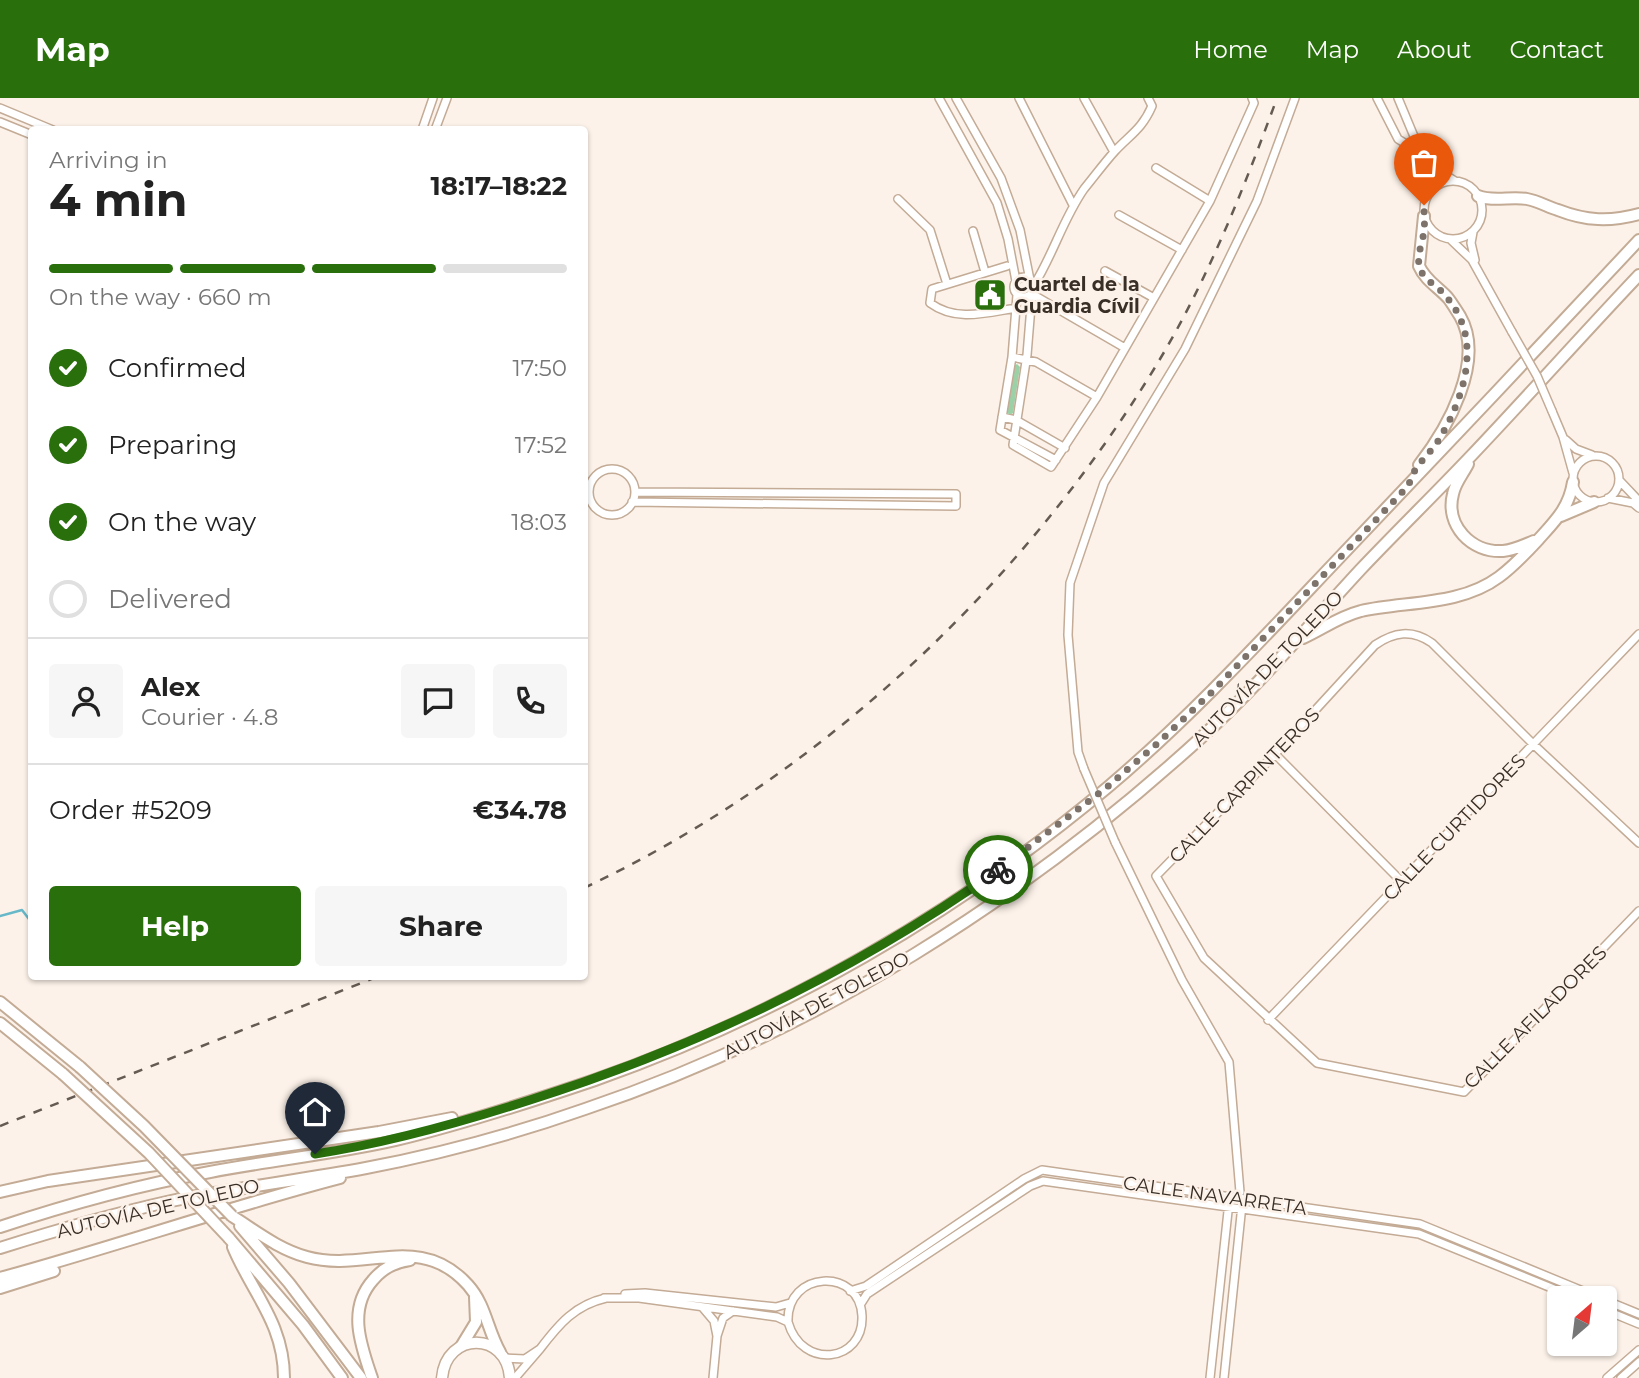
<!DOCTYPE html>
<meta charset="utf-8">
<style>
:root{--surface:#fff;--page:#f6f6f6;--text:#222;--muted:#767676;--line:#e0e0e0;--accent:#296f0c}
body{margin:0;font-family:Montserrat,sans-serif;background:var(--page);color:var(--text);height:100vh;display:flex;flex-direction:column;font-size:26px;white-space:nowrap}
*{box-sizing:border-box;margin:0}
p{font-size:23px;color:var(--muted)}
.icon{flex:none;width:38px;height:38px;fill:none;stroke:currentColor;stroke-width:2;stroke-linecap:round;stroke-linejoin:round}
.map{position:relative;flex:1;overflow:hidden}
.sheet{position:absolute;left:28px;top:28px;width:560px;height:854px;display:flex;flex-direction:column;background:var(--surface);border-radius:7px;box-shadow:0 2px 5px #0004}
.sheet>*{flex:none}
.needle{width:46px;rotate:28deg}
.controls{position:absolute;left:1547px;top:1188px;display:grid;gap:14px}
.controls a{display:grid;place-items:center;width:70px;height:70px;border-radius:7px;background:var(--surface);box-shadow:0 2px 5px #0004;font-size:35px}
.pin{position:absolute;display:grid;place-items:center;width:60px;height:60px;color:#fff;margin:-72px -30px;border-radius:50% 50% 50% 0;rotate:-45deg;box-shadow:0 0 7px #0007}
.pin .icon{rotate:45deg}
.courier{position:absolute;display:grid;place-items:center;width:70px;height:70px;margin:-35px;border:5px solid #296f0c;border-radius:50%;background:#fff;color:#222;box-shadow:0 2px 9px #0007}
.overview em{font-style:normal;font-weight:700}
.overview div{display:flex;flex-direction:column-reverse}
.overview{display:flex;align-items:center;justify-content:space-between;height:119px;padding:0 21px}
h1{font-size:46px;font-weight:700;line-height:52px}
.bar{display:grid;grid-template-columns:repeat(4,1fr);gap:10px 7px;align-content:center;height:84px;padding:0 21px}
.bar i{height:9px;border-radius:5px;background:var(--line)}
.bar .current{background:var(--accent)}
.bar p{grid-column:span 4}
.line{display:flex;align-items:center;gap:18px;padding:0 21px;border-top:2px solid var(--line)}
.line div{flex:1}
.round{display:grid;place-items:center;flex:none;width:74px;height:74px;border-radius:7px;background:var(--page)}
ol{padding:0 21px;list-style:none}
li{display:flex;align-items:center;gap:21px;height:77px}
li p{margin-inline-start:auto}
li .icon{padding:7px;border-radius:50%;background:var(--accent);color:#fff;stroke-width:4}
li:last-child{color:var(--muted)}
li i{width:38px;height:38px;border:4px solid var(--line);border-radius:50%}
.primary-button{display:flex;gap:14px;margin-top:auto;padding:14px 21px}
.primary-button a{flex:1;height:80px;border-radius:7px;background:var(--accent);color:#fff;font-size:28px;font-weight:700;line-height:80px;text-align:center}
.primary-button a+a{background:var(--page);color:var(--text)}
header{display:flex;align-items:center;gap:42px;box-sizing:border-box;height:98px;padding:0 35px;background:var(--accent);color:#fff}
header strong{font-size:33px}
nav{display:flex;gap:38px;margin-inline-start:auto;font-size:24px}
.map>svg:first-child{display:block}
</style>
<header>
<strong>Map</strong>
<nav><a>Home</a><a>Map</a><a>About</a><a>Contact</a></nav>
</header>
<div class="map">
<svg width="1639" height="1280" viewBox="0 0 1639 1280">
<rect width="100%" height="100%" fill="#fcf2e9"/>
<!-- green -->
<path fill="#9cd1a8" d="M 1017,266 L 1020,269 L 1013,315 L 1010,317 L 1007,315 L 1007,310 L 1014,268 Z"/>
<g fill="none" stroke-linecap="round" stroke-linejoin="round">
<!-- stream -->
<path stroke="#67b8c9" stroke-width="2.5" d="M 0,818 L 22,812 L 32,825"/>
<defs>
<path id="minor" d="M 939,0 L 997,105 L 1008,141 L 1016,183
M 956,0 L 1001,80 L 1020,132 L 1030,182
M 1019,0 L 1073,107
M 1084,0 L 1114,54
M 1377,0 L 1398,41 L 1406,46 L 1417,43
M 1398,0 L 1423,60 L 1429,96
M 0,10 L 53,32
M 0,24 L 32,37
M 422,32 L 433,0
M 435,32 L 447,0
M 1425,57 L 1439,73 L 1455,83
M 1156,70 L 1210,103
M1424 112a29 29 0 1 1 58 0a29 29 0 1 1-58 0Z
M 898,101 L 930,132 L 947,186
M 1119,117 L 1182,152
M 973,133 L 985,174
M 1473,134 L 1471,145 L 1475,162
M 1451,142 L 1472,162 L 1512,234
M 1007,168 L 932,191 L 930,205 C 956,224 985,215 1016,210
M 1105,173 L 1154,200
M1014 189a10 10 0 1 1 20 0a10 10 0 1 1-20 0Z
M 1034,187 C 1053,157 1063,121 1084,91 C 1094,79 1104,65 1115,53 C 1131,36 1142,31 1152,8 L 1148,0
M 1017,197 L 1012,259 L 1000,332 L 1056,362
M 1125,250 L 1032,196 L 1027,257 L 1013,347 L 1051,369 L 1097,299 L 1210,103 L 1250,14 L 1254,5 L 1252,0
M 1012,259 L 1036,264 L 1097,299
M 1552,313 L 1563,339 L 1573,375
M 1002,319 L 1016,322 L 1065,350
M 1566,342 L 1576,351 L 1592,357
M1573 381a23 23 0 1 1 46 0a23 23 0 1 1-46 0Z
M589 394a23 23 0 1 1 46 0a23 23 0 1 1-46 0Z
M 1619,382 L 1639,403
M 1608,400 L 1633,405 L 1639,410
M 632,404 L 956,408 L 956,396 L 635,394
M 1275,656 L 1401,783
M 1084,671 L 1078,654 L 1068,537 L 1070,485 L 1104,385 L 1185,251 L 1257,103 L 1295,0
M 1115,744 L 1182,882 L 1229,964 L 1240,1094
M 1639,745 L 1533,646 L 1432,545 C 1412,531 1394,534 1375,547 L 1275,656 L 1156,778 L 1204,860 L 1317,965 L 1464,994 L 1639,813
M 1268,922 L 1639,536
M 850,1193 L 866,1188 L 1024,1081 L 1042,1072 L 1420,1126 L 1600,1200
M 625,1196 L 645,1195 L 776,1209 L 790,1205
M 604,1200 L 639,1200 L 777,1219 L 788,1224 C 802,1273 864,1264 862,1218 C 860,1169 786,1172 788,1224
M 1605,1202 L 1639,1216
M 860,1207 L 867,1196 L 1030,1088 L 1043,1083 L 1419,1136 L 1576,1200
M 703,1210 L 714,1223 L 717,1238 L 723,1220 L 733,1213
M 1605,1212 L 1639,1226
M 540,1251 C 559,1226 575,1207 606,1200
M 505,1260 L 525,1261 L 540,1251 L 515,1280
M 713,1280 L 717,1238
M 1210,1280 L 1229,1104
M 1224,1280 L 1242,1107
M 1607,1280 L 1639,1252
M 1621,1280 L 1639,1264"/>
<path id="major" d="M 442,1280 C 446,1233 507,1233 510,1280"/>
<path id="highway" d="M 1478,98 C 1493,104 1512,98 1527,101 C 1538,103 1548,109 1558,112 C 1586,123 1610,124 1639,116
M 1468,366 C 1463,376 1455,385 1453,396 C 1445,427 1471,455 1503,453 C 1514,452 1524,447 1534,443
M 1419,367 C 1447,331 1486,263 1460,218 C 1456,212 1452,205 1448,200 C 1438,189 1425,182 1419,168 L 1424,118
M 1561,418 L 1594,404
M 1303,540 C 1323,531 1338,519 1361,513 C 1406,503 1460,508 1499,479 C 1514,468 1526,455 1538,442 C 1555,423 1569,410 1573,384
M 0,904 L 80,969
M 0,925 L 63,976
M 0,1094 L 48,1083 L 379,1034 L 452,1020
M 232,1118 C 256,1133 278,1151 307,1159 C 365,1175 420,1133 468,1187 C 486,1207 487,1231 500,1254
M 240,1128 L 289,1185 L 361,1280
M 0,1129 C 69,1106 139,1087 210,1074 C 272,1062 335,1056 396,1042 C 463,1026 530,1004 595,982 C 780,917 958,815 1108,689 C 1192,618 1265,538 1340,459 C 1440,354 1540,248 1639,142
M 229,1140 L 303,1227 L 342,1280
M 233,1149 C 252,1195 284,1225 284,1280
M 0,1150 C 57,1132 113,1116 171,1103 C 236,1090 301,1082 366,1070 C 440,1056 514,1036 585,1011 C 817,933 1025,801 1205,636 C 1261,585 1310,526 1361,471 C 1397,433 1435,396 1471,358 C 1528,298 1583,236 1639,177
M 0,1180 C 114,1149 225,1110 340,1080
M 0,1190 L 54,1173
M 462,1247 L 476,1224 L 475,1199
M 372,1280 C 361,1248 347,1211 373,1182 C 383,1170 395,1164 410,1162"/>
</defs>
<!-- minor casing -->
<use href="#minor" stroke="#c3ab96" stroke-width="10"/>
<!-- major casing -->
<use href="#major" stroke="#c3ab96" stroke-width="13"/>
<!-- highway casing -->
<use href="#highway" stroke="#c3ab96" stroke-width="14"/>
<!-- minor -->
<use href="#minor" stroke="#fff" stroke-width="7"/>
<!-- major -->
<use href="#major" stroke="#fff" stroke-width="10"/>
<!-- highway -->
<use href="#highway" stroke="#fff" stroke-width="10"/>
<!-- rail -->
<path stroke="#655b53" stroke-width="2.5" stroke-dasharray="9 9" stroke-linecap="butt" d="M 584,790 C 819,679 1019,491 1154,271 C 1206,186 1243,93 1277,0
M 0,1028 L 379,878"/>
<defs>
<path id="minor-bridge" d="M 1512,234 L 1537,278 L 1552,313
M 1084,671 L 1115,744"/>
<path id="highway-bridge" d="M 80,969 L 144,1028 L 232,1118
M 63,976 L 149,1055 L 229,1140"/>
</defs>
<!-- minor-bridge casing -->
<use href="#minor-bridge" stroke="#c3ab96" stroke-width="10" stroke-linecap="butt"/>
<!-- highway-bridge casing -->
<use href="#highway-bridge" stroke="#c3ab96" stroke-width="14" stroke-linecap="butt"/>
<!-- minor-bridge -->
<use href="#minor-bridge" stroke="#fff" stroke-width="7"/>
<!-- highway-bridge -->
<use href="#highway-bridge" stroke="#fff" stroke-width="10"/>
</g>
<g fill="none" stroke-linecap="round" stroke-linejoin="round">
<!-- done -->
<path stroke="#7d736b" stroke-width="7" stroke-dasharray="0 12.6" d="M 998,772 L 1106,690 L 1158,645 L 1213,593 L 1409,387 C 1412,370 1428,358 1438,343 C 1453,319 1467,286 1467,257 C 1468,230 1457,208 1438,190 C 1431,185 1423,179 1420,171 C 1416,159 1422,146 1424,134 C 1425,124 1424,116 1424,107"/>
<!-- route -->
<path stroke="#296f0c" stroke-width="9" d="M 315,1056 C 388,1045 459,1025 530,1002 C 697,949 855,873 998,772"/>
</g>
<!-- icons -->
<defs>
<symbol id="civic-square" viewBox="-11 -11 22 22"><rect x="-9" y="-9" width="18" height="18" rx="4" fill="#296f0c" stroke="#fcf2e9"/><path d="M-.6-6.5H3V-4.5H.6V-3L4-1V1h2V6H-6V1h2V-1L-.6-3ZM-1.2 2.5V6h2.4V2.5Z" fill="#fff"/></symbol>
</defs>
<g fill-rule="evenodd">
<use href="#civic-square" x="971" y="178" width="38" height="38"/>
</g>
<g text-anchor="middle" stroke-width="5" stroke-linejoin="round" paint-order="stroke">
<!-- poi labels -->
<g font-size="19" font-weight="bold" fill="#392f27" stroke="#fcf2e9" text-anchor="start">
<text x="1014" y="193">Cuartel de la<tspan x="1014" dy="22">Guardia Cívil</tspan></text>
</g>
<!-- street labels -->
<g font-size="19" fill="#392f27" stroke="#fcf2e9">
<text transform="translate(1267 570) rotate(-46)" y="7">AUTOVÍA DE TOLEDO</text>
<text transform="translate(1244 687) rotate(-46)" y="7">CALLE CARPINTEROS</text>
<text transform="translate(1454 729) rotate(-46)" y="7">CALLE CURTIDORES</text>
<text transform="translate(816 907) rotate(-28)" y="7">AUTOVÍA DE TOLEDO</text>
<text transform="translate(1535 919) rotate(-45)" y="7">CALLE AFILADORES</text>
<text transform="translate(1215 1097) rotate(8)" y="7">CALLE NAVARRETA</text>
<text transform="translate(158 1110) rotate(-13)" y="7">AUTOVÍA DE TOLEDO</text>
</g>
</g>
</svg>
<div class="controls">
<a><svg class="needle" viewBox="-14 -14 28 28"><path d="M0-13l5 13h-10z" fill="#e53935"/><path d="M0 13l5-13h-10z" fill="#767676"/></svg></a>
</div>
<div class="pin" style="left:1424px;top:107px;background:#ea580c"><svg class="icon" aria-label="bag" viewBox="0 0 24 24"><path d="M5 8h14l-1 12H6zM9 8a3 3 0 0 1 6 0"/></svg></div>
<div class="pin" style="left:315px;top:1056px;background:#1f2937"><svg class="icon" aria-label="home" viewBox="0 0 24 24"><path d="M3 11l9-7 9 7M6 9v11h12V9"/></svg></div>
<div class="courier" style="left:998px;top:772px"><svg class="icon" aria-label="bike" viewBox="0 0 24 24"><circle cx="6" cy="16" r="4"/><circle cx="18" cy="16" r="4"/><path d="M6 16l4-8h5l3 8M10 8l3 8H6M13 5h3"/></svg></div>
<section class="sheet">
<div class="overview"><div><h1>4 min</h1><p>Arriving in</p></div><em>18:17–18:22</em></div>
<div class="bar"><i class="current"></i><i class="current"></i><i class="current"></i><i></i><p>On the way · 660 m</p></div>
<ol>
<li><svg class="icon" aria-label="check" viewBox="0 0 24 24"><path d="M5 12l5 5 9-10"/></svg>Confirmed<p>17:50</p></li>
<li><svg class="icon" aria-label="check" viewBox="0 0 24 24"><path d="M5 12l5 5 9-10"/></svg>Preparing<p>17:52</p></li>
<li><svg class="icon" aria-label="check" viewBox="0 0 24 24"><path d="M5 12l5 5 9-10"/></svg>On the way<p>18:03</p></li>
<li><i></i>Delivered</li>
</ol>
<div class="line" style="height:126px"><a class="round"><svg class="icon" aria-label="person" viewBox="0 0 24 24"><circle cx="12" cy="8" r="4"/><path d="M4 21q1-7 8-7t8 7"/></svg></a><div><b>Alex</b><p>Courier · 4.8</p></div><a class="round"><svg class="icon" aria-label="chat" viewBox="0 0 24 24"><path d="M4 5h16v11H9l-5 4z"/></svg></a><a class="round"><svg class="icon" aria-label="phone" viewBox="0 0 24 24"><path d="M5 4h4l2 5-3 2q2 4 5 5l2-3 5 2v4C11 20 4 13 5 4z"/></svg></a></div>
<div class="line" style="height:91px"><div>Order #5209</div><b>€34.78</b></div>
<div class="primary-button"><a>Help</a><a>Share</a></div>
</section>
</div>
